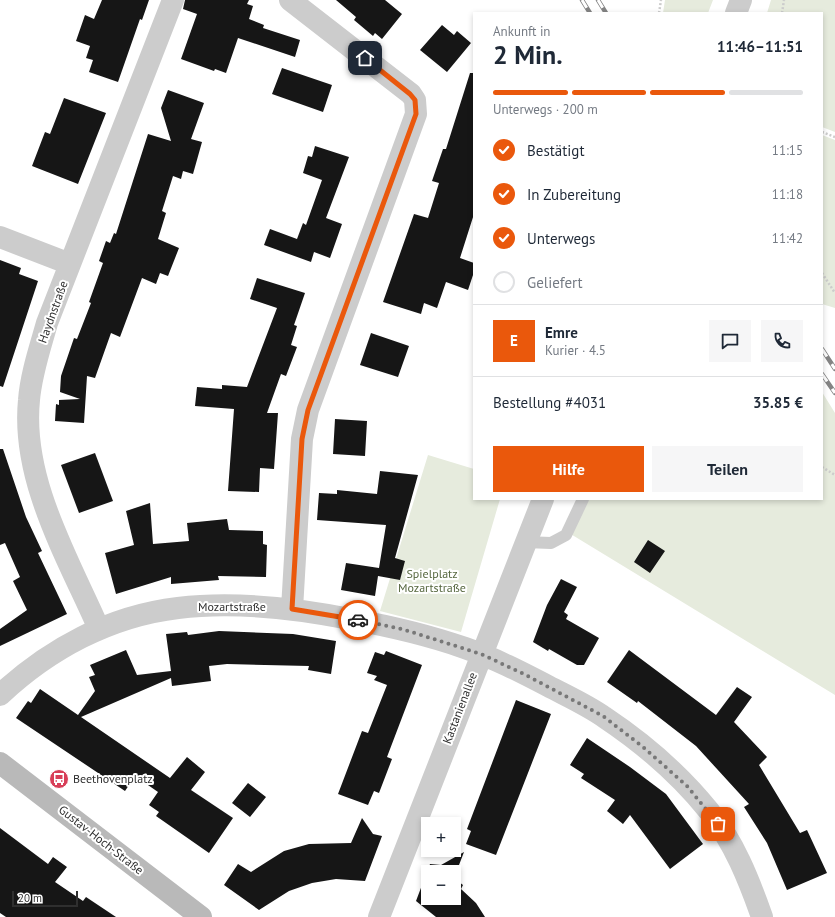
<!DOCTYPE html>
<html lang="de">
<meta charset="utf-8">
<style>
:root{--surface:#fff;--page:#f6f6f7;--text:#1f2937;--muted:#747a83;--line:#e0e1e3;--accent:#ea580c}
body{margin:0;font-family:"PT Sans",sans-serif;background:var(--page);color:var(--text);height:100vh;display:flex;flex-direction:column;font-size:15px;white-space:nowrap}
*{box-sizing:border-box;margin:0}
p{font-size:13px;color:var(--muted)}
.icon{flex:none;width:22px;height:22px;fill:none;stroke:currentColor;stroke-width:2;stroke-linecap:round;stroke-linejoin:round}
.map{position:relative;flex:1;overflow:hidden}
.drawer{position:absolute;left:473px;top:12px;width:350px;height:488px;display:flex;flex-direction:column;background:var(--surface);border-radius:0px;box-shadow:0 2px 6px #0003}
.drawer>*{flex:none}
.controls{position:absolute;left:421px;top:817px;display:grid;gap:8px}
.controls a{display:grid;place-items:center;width:40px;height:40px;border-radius:0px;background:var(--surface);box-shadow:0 2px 6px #0003;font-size:20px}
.scale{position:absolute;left:12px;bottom:10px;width:66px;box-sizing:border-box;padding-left:4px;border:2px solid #2f2f2f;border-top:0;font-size:11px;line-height:14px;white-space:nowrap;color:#2f2f2f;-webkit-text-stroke:3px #fff;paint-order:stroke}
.pin{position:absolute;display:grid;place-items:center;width:34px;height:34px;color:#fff;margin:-17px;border-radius:8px;box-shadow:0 2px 6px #0006}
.courier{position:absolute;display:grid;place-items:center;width:40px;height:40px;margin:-20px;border:3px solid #ea580c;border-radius:50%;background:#fff;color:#222;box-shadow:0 1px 5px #0007}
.head em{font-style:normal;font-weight:600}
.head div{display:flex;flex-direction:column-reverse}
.head{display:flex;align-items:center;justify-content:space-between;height:68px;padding:0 20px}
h1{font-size:26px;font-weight:600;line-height:30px}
.bar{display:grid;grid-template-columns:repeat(4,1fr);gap:6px 4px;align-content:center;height:48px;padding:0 20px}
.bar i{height:5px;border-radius:3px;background:var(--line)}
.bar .active{background:var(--accent)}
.bar p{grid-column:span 4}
.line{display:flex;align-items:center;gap:10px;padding:0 20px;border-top:1px solid var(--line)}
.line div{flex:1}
.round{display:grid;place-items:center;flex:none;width:42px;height:42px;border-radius:0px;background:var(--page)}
ol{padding:0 20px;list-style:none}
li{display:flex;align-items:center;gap:12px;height:44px}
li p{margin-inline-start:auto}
li .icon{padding:4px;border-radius:50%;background:var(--accent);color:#fff;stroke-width:4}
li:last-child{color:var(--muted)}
li i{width:22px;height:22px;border:2px solid var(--line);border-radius:50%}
.action{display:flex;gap:8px;margin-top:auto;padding:8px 20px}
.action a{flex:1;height:46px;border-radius:0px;background:var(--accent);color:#fff;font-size:16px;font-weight:600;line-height:46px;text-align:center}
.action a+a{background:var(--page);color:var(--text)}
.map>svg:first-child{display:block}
</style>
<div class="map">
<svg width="835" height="917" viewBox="0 0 835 917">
<rect width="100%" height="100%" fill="#fff"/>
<!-- green -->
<path fill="#e6ebdd" d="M 665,0 L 713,0 L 708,13 L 663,13 Z
M 771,0 L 835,0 L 835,132 L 822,127 L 822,13 L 767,13 Z
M 822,135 L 835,140 L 835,308 L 822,304 Z
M 822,392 L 835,413 L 835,695 L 569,533 L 586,499 L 822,499 Z
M 428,455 L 474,469 L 474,499 L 500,499 L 461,632 L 380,611 Z"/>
<!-- building -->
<path fill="#161616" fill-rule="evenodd" d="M 102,0 L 149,0 L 142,20 L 140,19 L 118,82 L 89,72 L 93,60 L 86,58 L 90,46 L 76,41 L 85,15 L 94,19 Z
M 185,0 L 249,0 L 247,4 L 253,6 L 249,19 L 264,25 L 263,28 L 300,40 L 295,57 L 238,38 L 226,73 L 215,69 L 214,71 L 181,59 L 197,14 L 183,9 Z
M 336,0 L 385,0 L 402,14 L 382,39 L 375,33 L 373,36 L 354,20 L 356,17 Z
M 442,25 L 454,35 L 457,31 L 471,43 L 447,72 L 420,50 Z
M 282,68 L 332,85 L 323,112 L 272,94 Z
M 470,73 L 474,73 L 474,214 L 460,258 L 474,263 L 474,272 L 468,290 L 446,282 L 437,308 L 424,303 L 421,314 L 383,302 L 414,214 L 428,218 L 439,183 L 432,181 L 443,149 L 446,149 Z
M 168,90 L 204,103 L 191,139 L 202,142 L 193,174 L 183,171 L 181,179 L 173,176 L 162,211 L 166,213 L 158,239 L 179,248 L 168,276 L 160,273 L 156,284 L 142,278 L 120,337 L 111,333 L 95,378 L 87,376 L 84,423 L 55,421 L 56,404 L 59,405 L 59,400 L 80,399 L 60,392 L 61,376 L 74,338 L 77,339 L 91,303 L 89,302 L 103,263 L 99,261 L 106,241 L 110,243 L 114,233 L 116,234 L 148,134 L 171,141 L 161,108 Z
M 64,98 L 106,113 L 78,184 L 32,166 L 45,132 L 50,134 Z
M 315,146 L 349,157 L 326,218 L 342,224 L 330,258 L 314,252 L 311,262 L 264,245 L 270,229 L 297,239 L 303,223 L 306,225 L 322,180 L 303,173 L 308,156 L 312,157 Z
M 0,260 L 21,268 L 19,274 L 38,281 L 3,387 L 0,386 Z
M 257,278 L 305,293 L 294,325 L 297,326 L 291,345 L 297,347 L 286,376 L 281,374 L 267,413 L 278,413 L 274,469 L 260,468 L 259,492 L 228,491 L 234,409 L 195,406 L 197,387 L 222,389 L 222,385 L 247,387 L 277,308 L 250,299 Z
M 371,333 L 409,346 L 398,377 L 360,365 Z
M 335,419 L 367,421 L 365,456 L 333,454 Z
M 0,449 L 3,449 L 26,517 L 42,551 L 38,553 L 67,614 L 0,646 L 0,629 L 27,610 L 13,581 L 20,577 L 5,543 L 0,545 Z
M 95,453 L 113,501 L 79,513 L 61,465 Z
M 380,471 L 418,475 L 395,558 L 405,561 L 400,580 L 378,576 L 375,596 L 341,590 L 346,563 L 379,568 L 386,525 L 317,520 L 319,493 L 337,494 L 337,490 L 377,494 Z
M 150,503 L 153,544 L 189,541 L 187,523 L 227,519 L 229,530 L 263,531 L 263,544 L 267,545 L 266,577 L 218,576 L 219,580 L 171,584 L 171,577 L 116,594 L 105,553 L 134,545 L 126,511 Z
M 648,540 L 665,551 L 650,573 L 634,562 Z
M 561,579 L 577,587 L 564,612 L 568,615 L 566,619 L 599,638 L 584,665 L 577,665 L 549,649 L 548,651 L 533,642 L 547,605 Z
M 219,631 L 293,634 L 336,641 L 331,674 L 308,670 L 309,666 L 227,664 L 209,666 L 211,681 L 172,686 L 171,678 L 81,717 L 170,778 L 187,757 L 205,772 L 191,790 L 233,818 L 209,853 L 156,816 L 159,812 L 149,805 L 158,792 L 135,776 L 125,791 L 16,718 L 28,701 L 31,703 L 40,689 L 78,715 L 95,691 L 89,677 L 95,675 L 90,665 L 126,650 L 137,675 L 171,671 L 166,634 L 187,632 L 188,635 Z
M 629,650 L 716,715 L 737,687 L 752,697 L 734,722 L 767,757 L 759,765 L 800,833 L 807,830 L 827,873 L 787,890 L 767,843 L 744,807 L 749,804 L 696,746 L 638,701 L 637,703 L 607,682 Z
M 386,651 L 422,665 L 387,757 L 392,759 L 379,793 L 374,791 L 368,805 L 338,794 L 362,731 L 368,733 L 387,685 L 374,680 L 377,676 L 367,673 L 375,652 L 384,655 Z
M 516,700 L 551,714 L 496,855 L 466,844 L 471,831 L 467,829 Z
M 587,738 L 630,767 L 666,794 L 703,844 L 670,869 L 630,815 L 623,824 L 607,811 L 615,800 L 581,778 L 584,774 L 570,765 Z
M 248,783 L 266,797 L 250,817 L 232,803 Z
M 362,818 L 373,834 L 382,836 L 365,881 L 336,879 L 312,883 L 289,891 L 259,910 L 224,885 L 238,864 L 251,872 L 284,851 L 309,844 L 351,843 Z
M 0,828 L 48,864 L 53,857 L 67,867 L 55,882 L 83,901 L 86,897 L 116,917 L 6,917 L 0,913 Z
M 464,852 L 454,878 L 463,885 L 461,889 L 476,903 L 485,917 L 436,917 L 416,901 L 430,864 L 441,865 ZM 428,872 L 454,872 L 454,898 L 428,898 Z"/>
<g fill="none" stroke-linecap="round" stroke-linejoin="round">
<!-- path -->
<path stroke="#ccc" stroke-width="2.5" stroke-dasharray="2 2" stroke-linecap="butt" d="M 659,13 L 661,0
M 782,13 L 784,0
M 822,132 L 835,137
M 822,273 L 835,293
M 822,467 L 835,475"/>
<!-- lane -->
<path stroke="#ccc" stroke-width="12" d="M 525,542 L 551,543 L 566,535 L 583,499"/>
<!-- street -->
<path stroke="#ccc" stroke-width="22" d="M 290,0 L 411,94 L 415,100 L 416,114 L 308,410 L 302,439 L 292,609
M 736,13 L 741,0
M 0,237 L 70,264
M 99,629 C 68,558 21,480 29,400 C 31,374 40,348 47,323 L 173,0
M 0,695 C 49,649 110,616 178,608 C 235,601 294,608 350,619 C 389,626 428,635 465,648 C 494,658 521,672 548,686 C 567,696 587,705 604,717 C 643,743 680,775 709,811 C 734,842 749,880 762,917
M 379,917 L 543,499"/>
<!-- secondary -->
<path stroke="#b9b9b9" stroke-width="22" d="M 0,763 L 201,917"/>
<defs>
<path id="rail" d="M 582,0 L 590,13
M 598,0 L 606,13
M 822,349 L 835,369
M 822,374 L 835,393"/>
</defs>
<!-- rail casing -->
<use href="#rail" stroke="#848484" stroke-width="4.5"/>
<!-- rail -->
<use href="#rail" stroke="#fff" stroke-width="3" stroke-dasharray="9" stroke-linecap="butt"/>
</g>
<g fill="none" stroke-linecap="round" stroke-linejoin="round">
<!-- done -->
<path stroke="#787878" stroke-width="4" stroke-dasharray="0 7.2" d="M 358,620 L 402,629 L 481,654 L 524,674 L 603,716 L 643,747 L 687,786 L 718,824"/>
<!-- route -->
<path stroke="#ea580c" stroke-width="5" d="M 358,620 L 292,609 L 302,439 L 308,410 L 416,114 L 415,100 L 410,94 L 365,58"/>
</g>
<!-- icons -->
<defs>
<symbol id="bus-disc" viewBox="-11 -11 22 22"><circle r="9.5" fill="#d83e58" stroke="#fff"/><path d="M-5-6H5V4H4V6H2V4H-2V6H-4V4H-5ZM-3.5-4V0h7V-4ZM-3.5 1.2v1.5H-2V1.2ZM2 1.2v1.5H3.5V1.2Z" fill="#fff"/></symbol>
</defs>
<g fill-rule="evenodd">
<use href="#bus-disc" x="48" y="768" width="22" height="22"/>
</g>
<g text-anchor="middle" stroke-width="4" stroke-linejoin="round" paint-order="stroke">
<!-- street labels -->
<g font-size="12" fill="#2f2f2f" stroke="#fff">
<text transform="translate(53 312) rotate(-70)" y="4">Haydnstraße</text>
<text x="232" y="611">Mozartstraße</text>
<text transform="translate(460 708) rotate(-69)" y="4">Kastanienallee</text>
<text transform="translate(101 840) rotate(38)" y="4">Gustav-Hoch-Straße</text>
</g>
<!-- park labels -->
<g font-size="12" fill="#56673f" stroke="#fff">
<text x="432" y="578">Spielplatz<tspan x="432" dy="14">Mozartstraße</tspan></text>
</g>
<!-- poi labels -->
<g font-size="12" fill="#2f2f2f" stroke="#fff" text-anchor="start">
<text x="73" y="783">Beethovenplatz</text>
</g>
</g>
</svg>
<div class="controls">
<a>+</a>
<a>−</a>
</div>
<div class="scale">20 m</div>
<div class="pin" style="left:718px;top:824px;background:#ea580c"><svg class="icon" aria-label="bag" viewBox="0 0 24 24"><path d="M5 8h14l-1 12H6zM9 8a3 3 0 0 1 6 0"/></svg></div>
<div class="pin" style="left:365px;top:58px;background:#1f2937"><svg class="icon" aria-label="home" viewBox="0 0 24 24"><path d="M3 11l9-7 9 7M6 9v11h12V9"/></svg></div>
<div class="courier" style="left:358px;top:620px"><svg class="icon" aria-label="car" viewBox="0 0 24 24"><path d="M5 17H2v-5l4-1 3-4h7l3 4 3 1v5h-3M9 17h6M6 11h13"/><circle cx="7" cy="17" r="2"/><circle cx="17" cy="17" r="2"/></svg></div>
<section class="drawer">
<div class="head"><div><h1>2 Min.</h1><p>Ankunft in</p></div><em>11:46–11:51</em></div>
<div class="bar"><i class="active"></i><i class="active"></i><i class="active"></i><i></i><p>Unterwegs · 200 m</p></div>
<ol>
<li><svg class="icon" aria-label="check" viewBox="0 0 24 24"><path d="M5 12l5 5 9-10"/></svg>Bestätigt<p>11:15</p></li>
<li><svg class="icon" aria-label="check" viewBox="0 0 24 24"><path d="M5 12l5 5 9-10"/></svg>In Zubereitung<p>11:18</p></li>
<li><svg class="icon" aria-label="check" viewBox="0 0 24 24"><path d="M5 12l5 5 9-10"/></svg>Unterwegs<p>11:42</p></li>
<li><i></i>Geliefert</li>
</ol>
<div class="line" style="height:72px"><b class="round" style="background:var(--accent);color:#fff">E</b><div><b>Emre</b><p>Kurier · 4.5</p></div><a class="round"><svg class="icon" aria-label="chat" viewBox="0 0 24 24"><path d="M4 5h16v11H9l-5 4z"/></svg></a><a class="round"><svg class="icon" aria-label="phone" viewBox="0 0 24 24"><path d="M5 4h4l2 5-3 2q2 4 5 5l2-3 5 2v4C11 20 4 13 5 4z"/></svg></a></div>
<div class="line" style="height:52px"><div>Bestellung #4031</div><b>35.85 €</b></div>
<div class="action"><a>Hilfe</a><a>Teilen</a></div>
</section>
</div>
